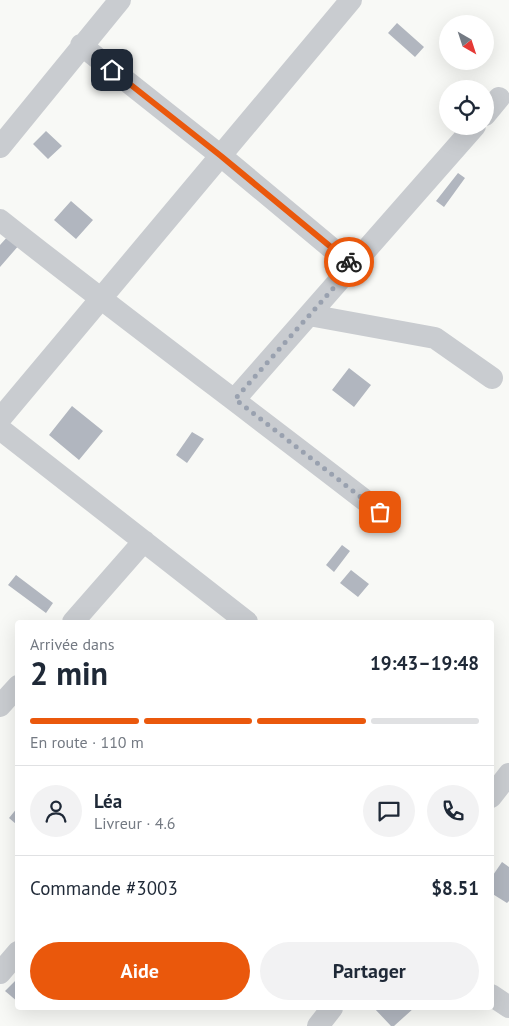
<!DOCTYPE html>
<html lang="fr">
<meta charset="utf-8">
<style>
:root{--surface:#fff;--page:#f2f2f3;--text:#1f2937;--muted:#747a83;--line:#e0e1e3;--accent:#ea580c}
body{margin:0;font-family:"PT Sans",sans-serif;background:var(--page);color:var(--text);height:100vh;display:flex;flex-direction:column;font-size:19px;white-space:nowrap}
*{box-sizing:border-box;margin:0}
p{font-size:16px;color:var(--muted)}
.icon{flex:none;width:28px;height:28px;fill:none;stroke:currentColor;stroke-width:2;stroke-linecap:round;stroke-linejoin:round}
.map{position:relative;flex:1;overflow:hidden}
.panel{position:absolute;left:15px;top:620px;width:479px;height:390px;display:flex;flex-direction:column;background:var(--surface);border-radius:5px;box-shadow:0 5px 20px #0002}
.panel>*{flex:none}
.needle{width:32px;rotate:141deg}
.buttons{position:absolute;left:439px;top:15px;display:grid;gap:10px}
.buttons a{display:grid;place-items:center;width:55px;height:55px;border-radius:50%;background:var(--surface);box-shadow:0 5px 20px #0002;font-size:25px}
.pin{position:absolute;display:grid;place-items:center;width:42px;height:42px;color:#fff;margin:-21px;border-radius:10px;box-shadow:0 2px 8px #0006}
.courier{position:absolute;display:grid;place-items:center;width:50px;height:50px;margin:-25px;border:4px solid #ea580c;border-radius:50%;background:#fff;color:#222;box-shadow:0 1px 6px #0007}
.summary em{font-style:normal;font-weight:600}
.summary div{display:flex;flex-direction:column-reverse}
.summary{display:flex;align-items:center;justify-content:space-between;height:85px;padding:0 15px}
h1{font-size:32px;font-weight:600;line-height:38px}
.bar{display:grid;grid-template-columns:repeat(4,1fr);gap:8px 5px;align-content:center;height:60px;padding:0 15px}
.bar i{height:6px;border-radius:4px;background:var(--line)}
.bar .selected{background:var(--accent)}
.bar p{grid-column:span 4}
.line{display:flex;align-items:center;gap:12px;padding:0 15px;border-top:1px solid var(--line)}
.line div{flex:1}
.round{display:grid;place-items:center;flex:none;width:52px;height:52px;border-radius:26px;background:var(--page)}
.action{display:flex;gap:10px;margin-top:auto;padding:10px 15px}
.action a{flex:1;height:58px;border-radius:30px;background:var(--accent);color:#fff;font-size:20px;font-weight:600;line-height:58px;text-align:center}
.action a+a{background:var(--page);color:var(--text)}
.map>svg:first-child{display:block}
</style>
<div class="map">
<svg width="509" height="1026" viewBox="0 0 509 1026">
<rect width="100%" height="100%" fill="#f8f9f6"/>
<!-- building -->
<path fill="#b1b6bf" d="M 397,23 L 424,47 L 415,57 L 388,33 Z
M 46,131 L 62,146 L 48,159 L 33,144 Z
M 458,173 L 465,178 L 444,207 L 436,201 Z
M 71,201 L 93,220 L 76,239 L 54,220 Z
M 9,235 L 20,244 L 0,267 L 0,245 Z
M 349,368 L 371,385 L 354,407 L 332,390 Z
M 72,406 L 103,431 L 79,460 L 49,435 Z
M 192,432 L 204,439 L 187,463 L 176,455 Z
M 342,545 L 350,551 L 334,572 L 326,565 Z
M 351,570 L 369,584 L 358,597 L 340,583 Z
M 16,575 L 53,603 L 46,613 L 8,585 Z
M 18,807 L 18,823 L 16,824 L 9,818 Z
M 502,862 L 509,867 L 509,901 L 507,903 L 491,893 L 491,878 Z
M 18,978 L 18,1002 L 5,991 Z
M 374,1008 L 414,1008 L 394,1026 L 391,1026 Z"/>
<g fill="none" stroke-linecap="round" stroke-linejoin="round">
<!-- minor -->
<path stroke="#c9ccd0" stroke-width="22" d="M 81,45 L 221,156 L 353,266
M 485,115 L 499,98
M 0,147 L 120,0
M 0,220 C 125,319 254,414 380,512
M 309,315 L 435,338 L 492,378
M 235,399 L 475,126
M 0,419 L 351,0
M 0,429 L 247,622
M 73,622 L 144,541
M 0,706 L 18,686
M 491,797 L 509,774
M 0,973 L 18,952
M 491,995 L 509,1007
M 318,1026 L 332,1008"/>
</g>
<g fill="none" stroke-linecap="round" stroke-linejoin="round">
<!-- done -->
<path stroke="#99a1af" stroke-width="5" stroke-dasharray="0 9" d="M 349,262 L 353,266 L 235,399 L 380,512"/>
<!-- route -->
<path stroke="#ea580c" stroke-width="6" d="M 112,70 L 221,156 L 349,262"/>
</g>
</svg>
<div class="buttons">
<a><svg class="needle" viewBox="-14 -14 28 28"><path d="M0-13l5 13h-10z" fill="#e53935"/><path d="M0 13l5-13h-10z" fill="#747a83"/></svg></a>
<a><svg class="icon" aria-label="locate" viewBox="0 0 24 24"><circle cx="12" cy="12" r="6"/><path d="M12 2v4M12 18v4M2 12h4M18 12h4"/></svg></a>
</div>
<div class="pin" style="left:380px;top:512px;background:#ea580c"><svg class="icon" aria-label="bag" viewBox="0 0 24 24"><path d="M5 8h14l-1 12H6zM9 8a3 3 0 0 1 6 0"/></svg></div>
<div class="pin" style="left:112px;top:70px;background:#1f2937"><svg class="icon" aria-label="home" viewBox="0 0 24 24"><path d="M3 11l9-7 9 7M6 9v11h12V9"/></svg></div>
<div class="courier" style="left:349px;top:262px"><svg class="icon" aria-label="bike" viewBox="0 0 24 24"><circle cx="6" cy="16" r="4"/><circle cx="18" cy="16" r="4"/><path d="M6 16l4-8h5l3 8M10 8l3 8H6M13 5h3"/></svg></div>
<section class="panel">
<div class="summary"><div><h1>2 min</h1><p>Arrivée dans</p></div><em>19:43–19:48</em></div>
<div class="bar"><i class="selected"></i><i class="selected"></i><i class="selected"></i><i></i><p>En route · 110 m</p></div>
<div class="line" style="height:90px"><a class="round"><svg class="icon" aria-label="person" viewBox="0 0 24 24"><circle cx="12" cy="8" r="4"/><path d="M4 21q1-7 8-7t8 7"/></svg></a><div><b>Léa</b><p>Livreur · 4.6</p></div><a class="round"><svg class="icon" aria-label="chat" viewBox="0 0 24 24"><path d="M4 5h16v11H9l-5 4z"/></svg></a><a class="round"><svg class="icon" aria-label="phone" viewBox="0 0 24 24"><path d="M5 4h4l2 5-3 2q2 4 5 5l2-3 5 2v4C11 20 4 13 5 4z"/></svg></a></div>
<div class="line" style="height:65px"><div>Commande #3003</div><b>$8.51</b></div>
<div class="action"><a>Aide</a><a>Partager</a></div>
</section>
</div>
